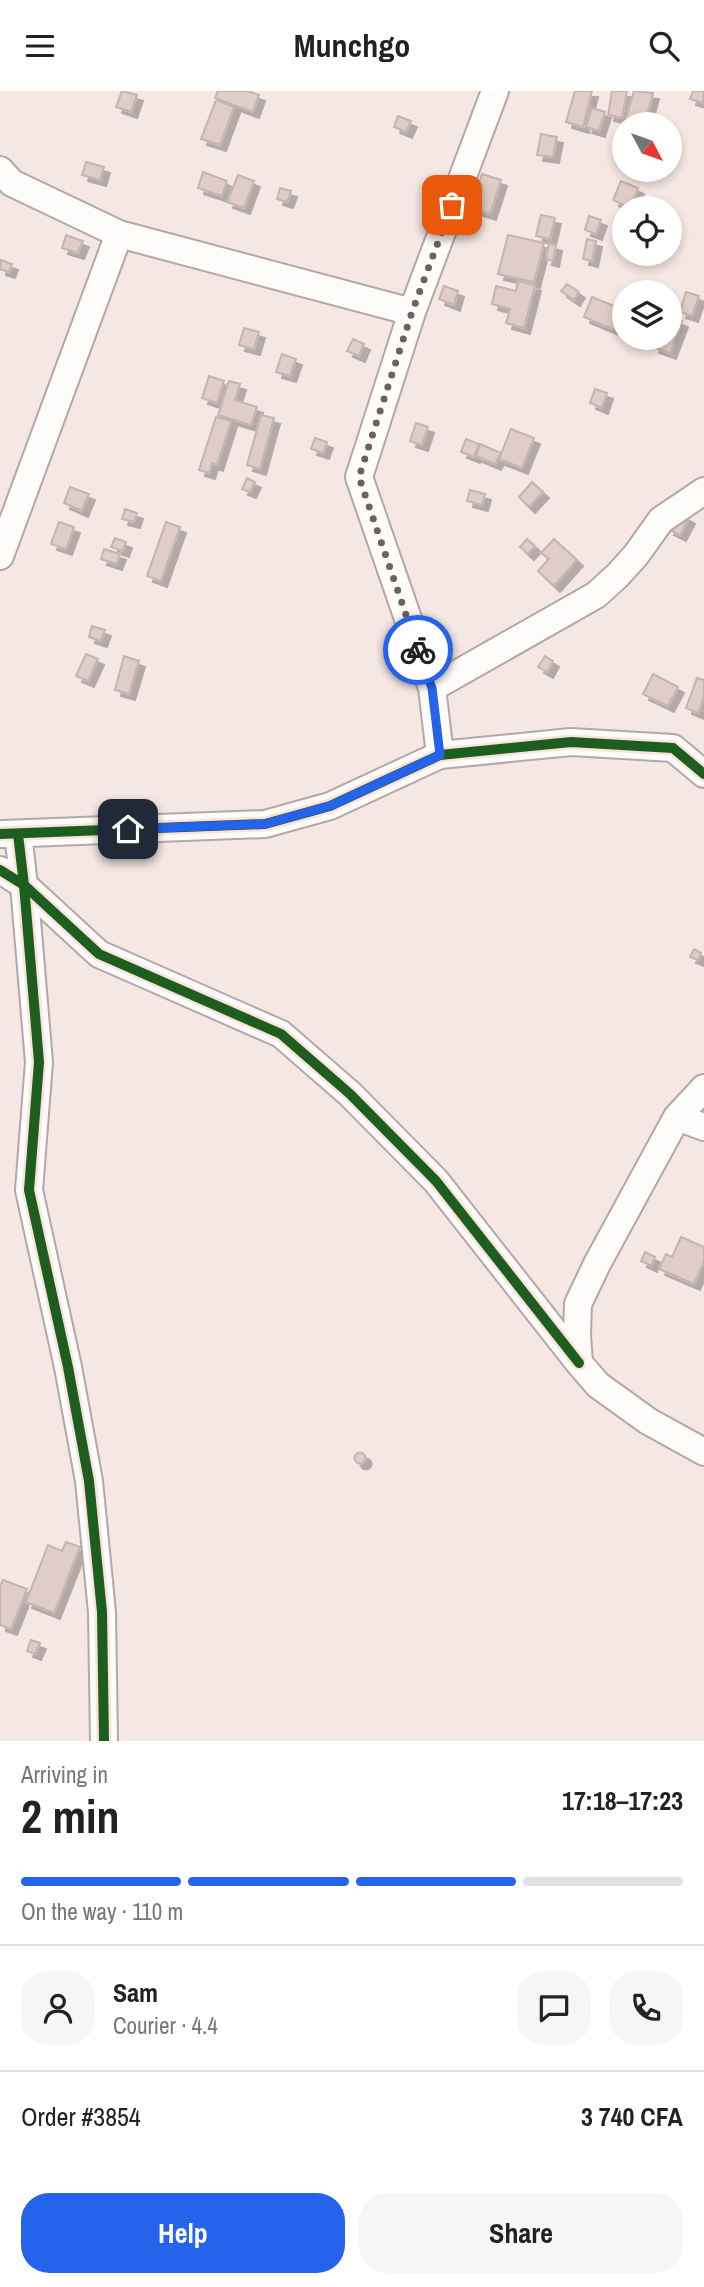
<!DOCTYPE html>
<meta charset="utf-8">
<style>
:root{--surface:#fff;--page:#f6f6f6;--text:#222;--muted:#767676;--line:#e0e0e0;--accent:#2563eb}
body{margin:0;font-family:"Archivo Narrow",sans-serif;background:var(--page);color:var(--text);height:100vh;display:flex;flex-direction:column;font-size:26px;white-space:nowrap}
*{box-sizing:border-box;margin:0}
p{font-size:23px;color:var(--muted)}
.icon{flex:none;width:38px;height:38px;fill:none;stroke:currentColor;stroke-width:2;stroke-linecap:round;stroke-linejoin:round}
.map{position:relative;height:1650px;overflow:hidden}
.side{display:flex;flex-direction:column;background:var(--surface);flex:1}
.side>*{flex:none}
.needle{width:46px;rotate:131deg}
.fabs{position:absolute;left:612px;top:21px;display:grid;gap:14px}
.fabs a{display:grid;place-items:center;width:70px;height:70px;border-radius:50%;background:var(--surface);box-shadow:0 4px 10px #0003;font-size:35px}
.pin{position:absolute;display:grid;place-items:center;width:60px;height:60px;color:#fff;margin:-30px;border-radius:14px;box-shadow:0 4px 10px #0006}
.courier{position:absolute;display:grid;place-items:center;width:70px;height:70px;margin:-35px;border:5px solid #2563eb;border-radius:50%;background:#fff;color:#222;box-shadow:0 2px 9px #0007}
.head em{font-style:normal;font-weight:700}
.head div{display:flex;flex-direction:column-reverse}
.head{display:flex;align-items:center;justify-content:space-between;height:119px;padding:0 21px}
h1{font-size:46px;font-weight:700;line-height:52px}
.bar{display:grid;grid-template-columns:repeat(4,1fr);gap:10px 7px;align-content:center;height:84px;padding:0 21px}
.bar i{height:9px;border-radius:5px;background:var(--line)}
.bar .selected{background:var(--accent)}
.bar p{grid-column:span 4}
.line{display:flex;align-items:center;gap:18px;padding:0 21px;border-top:2px solid var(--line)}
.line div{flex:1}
.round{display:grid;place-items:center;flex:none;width:74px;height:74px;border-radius:28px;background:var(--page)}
.cta{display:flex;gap:14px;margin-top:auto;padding:14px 21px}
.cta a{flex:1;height:80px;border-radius:28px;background:var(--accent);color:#fff;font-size:28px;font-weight:700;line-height:80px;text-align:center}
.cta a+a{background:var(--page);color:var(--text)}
header{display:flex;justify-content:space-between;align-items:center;height:91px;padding:0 21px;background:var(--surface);font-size:32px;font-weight:700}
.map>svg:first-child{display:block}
</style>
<header><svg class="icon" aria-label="menu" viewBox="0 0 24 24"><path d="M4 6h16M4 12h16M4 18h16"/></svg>Munchgo<svg class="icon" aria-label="search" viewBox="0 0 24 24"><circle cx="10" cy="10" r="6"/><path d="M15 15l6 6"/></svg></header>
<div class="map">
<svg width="704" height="1650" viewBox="0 0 704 1650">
<defs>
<filter id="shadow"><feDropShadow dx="6" dy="6" stdDeviation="0" flood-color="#0004"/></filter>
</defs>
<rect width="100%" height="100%" fill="#f5e7e3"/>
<!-- building -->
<path fill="#e0cdc8" stroke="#c2b5b1" stroke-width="2" filter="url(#shadow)" d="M 122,0 L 137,4 L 131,21 L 116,16 Z
M 218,0 L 248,0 L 259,4 L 253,21 L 215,7 Z
M 575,0 L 592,0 L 583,36 L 566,31 Z
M 612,0 L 627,0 L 622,27 L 608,24 Z
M 634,0 L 653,2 L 645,32 L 626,27 Z
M 693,0 L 704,0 L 703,12 L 690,8 Z
M 216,9 L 234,16 L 220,54 L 201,48 Z
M 592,17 L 605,21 L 599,40 L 586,36 Z
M 398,25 L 411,30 L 406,41 L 394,36 Z
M 653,27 L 662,30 L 661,33 L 651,33 Z
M 541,43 L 557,46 L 553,66 L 537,64 Z
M 86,71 L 104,76 L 100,89 L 82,84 Z
M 203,81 L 227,90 L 222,105 L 198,97 Z
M 482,83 L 501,89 L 490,123 L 471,117 Z
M 238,84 L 254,90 L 244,117 L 227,111 Z
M 621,90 L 638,97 L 630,117 L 613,109 Z
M 280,97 L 291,100 L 287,111 L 277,108 Z
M 541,124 L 555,127 L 550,148 L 536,145 Z
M 589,125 L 601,129 L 596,143 L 585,139 Z
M 66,144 L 83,150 L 78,162 L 62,157 Z
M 508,144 L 544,152 L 534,191 L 498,183 Z
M 587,148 L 596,150 L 592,170 L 583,168 Z
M 549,152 L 556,154 L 553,170 L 546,168 Z
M 1,169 L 12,173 L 9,181 L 0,178 Z
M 518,190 L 535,194 L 524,237 L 506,232 L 510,218 L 492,213 L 496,195 L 516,200 Z
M 567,193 L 579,201 L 574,209 L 561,200 Z
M 444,195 L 458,200 L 454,214 L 439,208 Z
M 686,201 L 699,205 L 692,225 L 680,221 Z
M 592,206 L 624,219 L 615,239 L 584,226 Z
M 670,226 L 682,230 L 670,262 L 653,256 L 656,247 L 670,247 Z
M 244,237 L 259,241 L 254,258 L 239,254 Z
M 353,248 L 364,253 L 359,265 L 347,260 Z
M 282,263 L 296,268 L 290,285 L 276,281 Z
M 209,285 L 224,290 L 217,312 L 202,307 Z
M 229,290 L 240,293 L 235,309 L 257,316 L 251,334 L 218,324 Z
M 595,298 L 607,302 L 602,317 L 590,312 Z
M 261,324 L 274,327 L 260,378 L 247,374 Z
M 216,326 L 231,330 L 217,374 L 212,372 L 209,382 L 199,379 Z
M 416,332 L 428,336 L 422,354 L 410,350 Z
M 511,338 L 534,347 L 522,377 L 499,368 Z
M 315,347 L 327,351 L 323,362 L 311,358 Z
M 466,348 L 479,353 L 474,366 L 461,361 Z
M 480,353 L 501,362 L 495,373 L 476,365 Z
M 247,387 L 255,391 L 250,401 L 242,398 Z
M 532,391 L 543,401 L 529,416 L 519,406 Z
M 70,396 L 89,403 L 82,420 L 64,412 Z
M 470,399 L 485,403 L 482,414 L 467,410 Z
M 125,418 L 137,422 L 134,431 L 122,428 Z
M 677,420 L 689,427 L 680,444 L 668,438 Z
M 59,431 L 74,436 L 66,458 L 51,453 Z
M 166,431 L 180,436 L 161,490 L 147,485 Z
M 115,447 L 126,451 L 123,460 L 111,456 Z
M 527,448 L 535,455 L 528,463 L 520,456 Z
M 554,448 L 577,469 L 554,495 L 538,480 L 549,468 L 541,462 Z
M 104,458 L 120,463 L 116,473 L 101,468 Z
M 92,535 L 105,539 L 101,550 L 89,546 Z
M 86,563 L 98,568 L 88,590 L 76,585 Z
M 124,565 L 139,570 L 129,603 L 115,599 Z
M 545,565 L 553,570 L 547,581 L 538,576 Z
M 653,583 L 678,596 L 668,615 L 643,603 Z
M 697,587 L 704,589 L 704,606 L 698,622 L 686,617 Z
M 694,858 L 701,862 L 698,869 L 690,866 Z
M 681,1146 L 704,1156 L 704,1170 L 694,1193 L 659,1178 L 666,1163 L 672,1166 Z
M 645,1161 L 655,1166 L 651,1175 L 641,1170 Z
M354.5 1367a5.5 5.5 0 1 1 11 0a5.5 5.5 0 1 1-11 0Z
M 66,1451 L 80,1456 L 54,1522 L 26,1511 L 48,1454 L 62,1460 Z
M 3,1489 L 27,1498 L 11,1538 L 0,1534 L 0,1495 Z
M 31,1549 L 40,1552 L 35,1563 L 27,1560 Z"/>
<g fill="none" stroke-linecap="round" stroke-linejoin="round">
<defs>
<path id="street" d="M 0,79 L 12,92 L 119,143 L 412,221
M 0,465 L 119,143
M 432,597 L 596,504 L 617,485 L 636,464 L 661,429 L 704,400
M 440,664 L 432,597 L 359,386 L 412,221 L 495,0
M 2,743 L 265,733 L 330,715 L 440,664 L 571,651 L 673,657 L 704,683
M 18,743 L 24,794 L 39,971 L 29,1099 L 68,1276 L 89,1390 L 102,1521 L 104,1650
M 0,779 L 24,794 L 99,863 L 281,943 L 350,1003 L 436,1090 L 579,1272
M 704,997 L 677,1026 L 597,1173 L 578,1213 L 577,1244 L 579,1272 L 598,1294 L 648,1330 L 704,1361
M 677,1026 L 704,1036"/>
</defs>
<!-- street casing -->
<use href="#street" stroke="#b5a8a4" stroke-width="30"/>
<!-- street -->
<use href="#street" stroke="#fefbfb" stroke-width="26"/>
<defs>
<path id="cycleway" d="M 0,743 L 265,733 L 330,715 L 440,664 L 571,651 L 673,657 L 704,683
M 18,743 L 24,794 L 39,971 L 29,1099 L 68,1276 L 89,1390 L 102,1521 L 104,1650
M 0,779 L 24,794 L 99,863 L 281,943 L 350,1003 L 436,1090 L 579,1272"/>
</defs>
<!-- cycleway casing -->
<use href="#cycleway" stroke="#fde2db" stroke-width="15"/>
<!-- cycleway -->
<use href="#cycleway" stroke="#1b5e20" stroke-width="10"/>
</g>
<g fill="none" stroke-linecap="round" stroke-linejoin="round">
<!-- done -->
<path stroke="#70605c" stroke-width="7" stroke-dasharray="0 12.6" d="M 418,559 L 359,386 L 412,221 L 452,114"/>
<!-- route -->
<path stroke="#2563eb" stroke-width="9" d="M 128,738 L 265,733 L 330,715 L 440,664 L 432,597 L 418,559"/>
</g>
</svg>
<div class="fabs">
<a><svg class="needle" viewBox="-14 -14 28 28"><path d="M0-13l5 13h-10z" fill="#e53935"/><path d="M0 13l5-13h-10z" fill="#767676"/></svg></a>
<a><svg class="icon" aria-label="locate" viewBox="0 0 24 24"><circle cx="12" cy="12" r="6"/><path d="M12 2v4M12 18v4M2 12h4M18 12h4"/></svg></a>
<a><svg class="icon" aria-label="layers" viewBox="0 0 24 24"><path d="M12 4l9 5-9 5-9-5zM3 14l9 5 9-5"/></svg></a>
</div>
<div class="pin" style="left:452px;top:114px;background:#ea580c"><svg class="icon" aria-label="bag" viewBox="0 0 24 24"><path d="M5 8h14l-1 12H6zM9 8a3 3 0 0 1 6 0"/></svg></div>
<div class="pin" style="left:128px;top:738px;background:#1f2937"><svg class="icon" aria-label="home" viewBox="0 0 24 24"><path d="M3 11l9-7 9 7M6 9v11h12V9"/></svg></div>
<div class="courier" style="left:418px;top:559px"><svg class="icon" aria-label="bike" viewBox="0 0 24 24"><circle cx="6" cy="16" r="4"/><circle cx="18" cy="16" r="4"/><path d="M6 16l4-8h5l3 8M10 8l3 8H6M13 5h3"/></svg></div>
</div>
<section class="side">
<div class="head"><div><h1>2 min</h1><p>Arriving in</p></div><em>17:18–17:23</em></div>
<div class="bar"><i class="selected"></i><i class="selected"></i><i class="selected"></i><i></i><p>On the way · 110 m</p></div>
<div class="line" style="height:126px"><a class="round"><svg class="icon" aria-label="person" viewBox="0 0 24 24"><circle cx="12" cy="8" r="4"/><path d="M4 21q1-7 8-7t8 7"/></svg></a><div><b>Sam</b><p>Courier · 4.4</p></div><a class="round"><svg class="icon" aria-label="chat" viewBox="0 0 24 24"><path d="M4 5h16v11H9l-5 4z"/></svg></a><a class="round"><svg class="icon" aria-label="phone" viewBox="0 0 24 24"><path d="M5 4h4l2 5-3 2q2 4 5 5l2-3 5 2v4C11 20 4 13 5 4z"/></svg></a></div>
<div class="line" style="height:91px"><div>Order #3854</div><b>3 740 CFA</b></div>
<div class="cta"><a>Help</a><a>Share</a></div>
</section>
